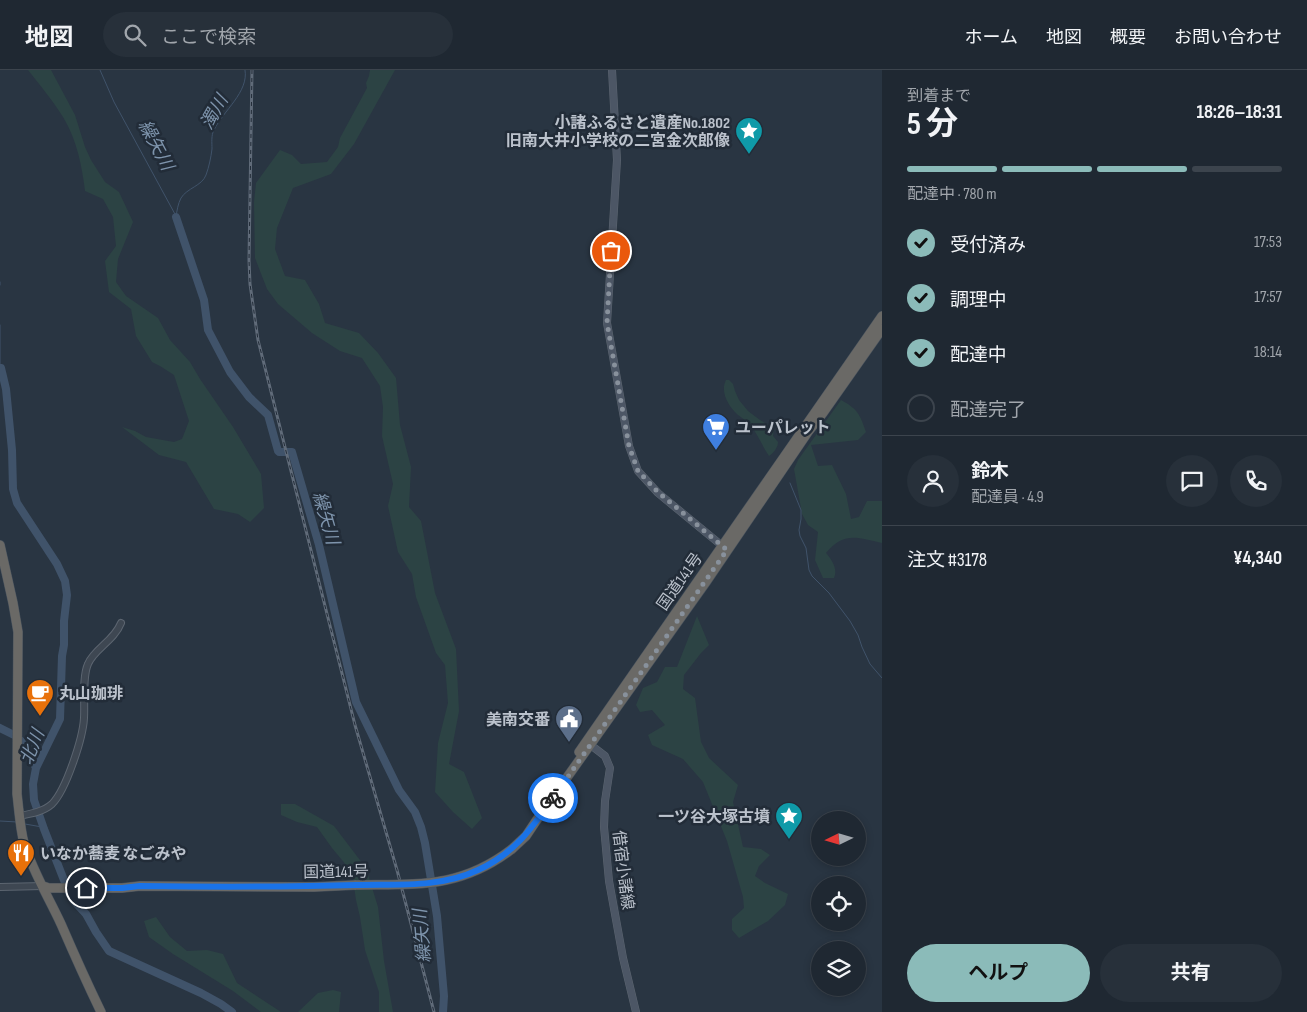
<!DOCTYPE html>
<html lang="ja">
<meta charset="utf-8">
<style>
:root{--surface:#1f2832;--page:#27303a;--text:#f1f3f6;--muted:#a1a6ac;--line:#3c444d;--accent:#8bbbb9}
body{margin:0;font-family:"Sofia Sans Condensed","Noto Sans JP",sans-serif;background:var(--page);color:var(--text);height:100vh;display:flex;flex-direction:column;font-size:19px;white-space:nowrap}
*{box-sizing:border-box;margin:0}
p{font-size:16px;color:var(--muted)}
.icon{flex:none;width:28px;height:28px;fill:none;stroke:currentColor;stroke-width:2;stroke-linecap:round;stroke-linejoin:round}
.map{position:relative;flex:1;overflow:hidden}
.sheet{display:flex;flex-direction:column;background:var(--surface);width:425px}
.sheet>*{flex:none}
.needle{width:32px;rotate:265deg}
.buttons{position:absolute;left:811px;top:741px;display:grid;gap:10px}
.buttons a{display:grid;place-items:center;width:55px;height:55px;border-radius:50%;background:var(--surface);box-shadow:0 2px 8px #0003,0 0 0 1px var(--line);font-size:25px}
.pin{position:absolute;display:grid;place-items:center;width:42px;height:42px;color:#fff;margin:-21px;border:2px solid #fff;border-radius:50%;box-shadow:0 1px 5px #0007}
.courier{position:absolute;display:grid;place-items:center;width:50px;height:50px;margin:-25px;border:4px solid #1a73e8;border-radius:50%;background:#fff;color:#222;box-shadow:0 1px 6px #0007}
.head em{font-style:normal;font-weight:700}
.head div{display:flex;flex-direction:column-reverse}
.head{display:flex;align-items:center;justify-content:space-between;height:85px;padding:0 25px}
h1{font-size:32px;font-weight:700;line-height:38px}
.bar{display:grid;grid-template-columns:repeat(4,1fr);gap:8px 5px;align-content:center;height:60px;padding:0 25px}
.bar i{height:6px;border-radius:4px;background:var(--line)}
.bar .active{background:var(--accent)}
.bar p{grid-column:span 4}
.line{display:flex;align-items:center;gap:12px;padding:0 25px;border-top:1px solid var(--line)}
.line div{flex:1}
.round{display:grid;place-items:center;flex:none;width:52px;height:52px;border-radius:26px;background:var(--page)}
ol{padding:0 25px;list-style:none}
li{display:flex;align-items:center;gap:15px;height:55px}
li p{margin-inline-start:auto}
li .icon{padding:5px;border-radius:50%;background:var(--accent);color:#111;stroke-width:4}
li:last-child{color:var(--muted)}
li i{width:28px;height:28px;border:2px solid var(--line);border-radius:50%}
.cta{display:flex;gap:10px;margin-top:auto;padding:10px 25px}
.cta a{flex:1;height:58px;border-radius:30px;background:var(--accent);color:#111;font-size:20px;font-weight:700;line-height:58px;text-align:center}
.cta a+a{background:var(--page);color:var(--text)}
header{display:flex;align-items:center;gap:30px;box-sizing:border-box;height:70px;padding:0 25px;background:var(--surface);border-bottom:1px solid var(--line)}
header strong{font-size:24px}
nav{display:flex;gap:28px;margin-inline-start:auto;font-size:18px}
.search{width:350px;height:45px;background:var(--page);display:flex;align-items:center;gap:12px;box-sizing:border-box;padding:0 18px;border-radius:28px;color:var(--muted);font-size:19px}
main{display:flex;flex:1;min-height:0}
.map>svg:first-child{display:block}
</style>
<header>
<strong>地図</strong>
<div class="search"><svg class="icon" aria-label="search" viewBox="0 0 24 24"><circle cx="10" cy="10" r="6"/><path d="M15 15l6 6"/></svg>ここで検索</div>
<nav><a>ホーム</a><a>地図</a><a>概要</a><a>お問い合わせ</a></nav>
</header>
<main>
<div class="map">
<svg width="882" height="942" viewBox="0 0 882 942">
<rect width="100%" height="100%" fill="#293542"/>
<!-- green -->
<path fill="#2c4344" d="M 28,0 L 51,0 L 75,45 L 85,77 L 91,90 L 105,112 L 119,122 L 133,152 L 118,189 L 116,212 L 126,226 L 158,248 L 170,270 L 190,292 L 200,309 L 233,357 L 261,404 L 264,438 L 250,452 L 238,444 L 214,439 L 186,392 L 159,385 L 122,357 L 135,361 L 146,367 L 174,372 L 182,369 L 189,351 L 174,305 L 160,296 L 152,292 L 136,266 L 131,239 L 109,222 L 105,191 L 116,176 L 113,147 L 103,129 L 85,121 C 82,96 77,70 63,47 C 53,31 40,15 28,0 Z
M 370,0 L 395,0 L 354,74 L 331,104 L 293,118 L 277,158 L 275,179 L 285,206 L 305,210 L 319,234 L 325,253 L 359,263 L 378,283 L 396,308 L 400,355 L 411,397 L 409,437 L 421,451 L 435,523 L 456,579 L 459,641 L 449,694 L 464,702 L 482,748 L 472,759 L 453,742 L 435,722 L 438,673 L 448,633 L 445,595 L 436,583 L 416,527 L 412,504 L 398,482 L 388,436 L 393,414 L 382,366 L 383,337 L 380,316 L 362,288 L 340,281 L 312,263 L 278,234 L 267,219 L 255,188 L 254,132 L 256,113 L 280,80 L 292,85 L 301,94 L 327,92 L 338,77 L 340,68 L 367,18 L 366,13 L 369,6 Z
M 726,310 L 729,310 L 733,314 L 735,321 L 739,330 L 748,341 L 760,350 L 774,358 L 773,366 L 778,372 C 778,377 774,383 769,386 C 762,376 758,364 750,355 C 747,351 742,348 738,345 C 728,336 720,322 726,310 Z
M 841,330 C 858,339 860,345 866,362 L 858,370 L 811,375 L 818,396 L 832,395 L 846,424 L 851,449 L 859,447 L 867,431 L 882,431 L 882,473 C 858,468 844,461 826,483 C 832,490 838,499 834,508 L 823,508 L 815,490 L 818,462 L 808,455 L 802,444 L 794,399 L 798,390 Z
M 697,546 L 709,575 L 701,583 L 684,605 L 683,619 L 695,628 L 701,672 L 709,688 L 738,715 L 733,732 L 743,777 L 761,779 L 770,785 L 759,796 L 755,806 L 765,813 L 788,824 L 785,835 L 768,851 L 739,868 L 732,860 L 732,849 L 744,838 L 743,827 L 727,771 L 703,712 L 683,689 L 652,675 L 648,665 L 665,655 L 652,640 L 640,642 L 636,635 L 643,618 L 657,612 L 665,597 L 677,597 Z
M 281,734 L 295,734 L 334,756 L 366,798 L 378,837 L 384,891 L 393,942 L 379,942 L 379,922 L 365,880 L 360,847 L 356,830 L 352,802 L 332,778 L 317,757 L 297,752 L 281,745 Z
M 156,847 L 170,867 L 187,881 L 207,880 L 223,884 L 237,913 L 281,942 L 261,942 L 233,921 L 173,884 L 149,867 L 144,851 Z
M 333,920 L 341,922 L 339,942 L 298,942 L 318,923 Z"/>
<g fill="none" stroke-linecap="round" stroke-linejoin="round">
<!-- stream -->
<path stroke="#40536a" stroke-width="1" d="M 100,0 L 114,32 L 176,146
M 176,147 C 177,140 178,134 181,128 C 187,118 202,116 206,105 C 209,97 211,87 212,79 C 212,73 211,65 214,60 C 223,41 249,22 245,0
M 0,212 L 0,215
M 0,255 L 0,298
M 790,413 L 801,440 L 801,449 L 799,460 L 800,466 L 806,478 L 809,500 L 812,506 L 829,523 L 850,551 L 858,565 L 862,577 L 870,594 L 882,608
M 0,751 L 17,752
M 25,754 L 42,757 L 44,759"/>
<!-- river -->
<path stroke="#40536a" stroke-width="8" d="M 176,147 L 204,230 L 208,260 L 230,302 L 249,327 L 268,345 L 278,381 L 279,382 L 292,382 L 319,475 L 356,632 L 399,720 L 415,742 L 421,757 L 425,773 L 437,846 L 444,926 L 443,942
M 1,298 L 6,319 L 12,380 L 13,419 L 17,433 L 57,494 L 65,511 L 67,525 L 64,551 L 64,575 L 62,586 L 60,649 L 36,698 L 33,714 L 34,730 L 44,759 L 69,823 L 73,830 L 86,844 L 96,862 L 109,881 L 201,923 L 221,934 L 232,942
M 0,658 L 14,665
M 21,671 L 29,683 L 36,698"/>
<defs>
<path id="tertiary" d="M 19,746 C 30,744 43,742 52,734 C 66,720 83,668 84,648 C 85,634 82,607 88,594 C 94,579 114,571 121,553
M 0,817 L 43,816"/>
<path id="secondary" d="M 612,0 L 617,90 L 607,253 L 629,376 L 638,401 L 658,423 L 726,479
M 588,673 L 605,686 L 610,698 L 605,731 L 604,757 L 609,811 L 623,888 L 636,942"/>
<path id="trunk" d="M 0,475 L 13,533 L 18,562 L 17,724 C 19,740 20,758 24,773 C 33,802 49,828 61,854 C 74,884 87,913 101,942
M 579,682 L 882,246
M 512,779 L 526,766 L 536,751 L 706,512 L 808,362 L 823,343 L 882,259
M 43,816 L 49,818 L 122,818 L 140,816 L 314,817 L 356,815"/>
</defs>
<!-- tertiary casing -->
<use href="#tertiary" stroke="#5c6570" stroke-width="8"/>
<!-- secondary casing -->
<use href="#secondary" stroke="#5c6570" stroke-width="8"/>
<!-- trunk casing -->
<use href="#trunk" stroke="#48525d" stroke-width="10"/>
<!-- tertiary -->
<use href="#tertiary" stroke="#3e4752" stroke-width="6"/>
<!-- secondary -->
<use href="#secondary" stroke="#4c5665" stroke-width="7"/>
<!-- trunk -->
<use href="#trunk" stroke="#6a6966" stroke-width="9"/>
<defs>
<path id="rail" d="M 252,0 L 249,190 L 250,214 L 258,270 L 355,655 L 397,800 L 434,942"/>
</defs>
<!-- rail casing -->
<use href="#rail" stroke="#606b79" stroke-width="3"/>
<!-- rail -->
<use href="#rail" stroke="#222c38" stroke-width="1" stroke-dasharray="4" stroke-linecap="butt"/>
<defs>
<path id="trunk-bridge" d="M 356,815 C 417,814 460,819 512,779"/>
</defs>
<!-- trunk-bridge casing -->
<use href="#trunk-bridge" stroke="#48525d" stroke-width="10" stroke-linecap="butt"/>
<!-- trunk-bridge -->
<use href="#trunk-bridge" stroke="#6a6966" stroke-width="9"/>
</g>
<g fill="none" stroke-linecap="round" stroke-linejoin="round">
<!-- done -->
<path stroke="#88919c" stroke-width="5" stroke-dasharray="0 9" d="M 553,728 L 727,480 L 658,422 L 638,401 L 629,376 L 607,253 L 611,181"/>
<!-- route -->
<path stroke="#1a73e8" stroke-width="6" d="M 86,818 L 122,818 L 140,816 C 213,817 285,817 357,815 C 397,814 440,818 478,800 C 514,784 531,759 553,728"/>
</g>
<!-- icons -->
<defs>
<symbol id="sight-pin" viewBox="-11 -11 22 30"><path d="M0 17L-7.5 6A9.5 9.5 0 1 1 7.5 6Z" fill="#0f9aa8" stroke="#222c38"/><path d="M0-6L1.8-2.2L6-1.7L2.9 1.2L3.7 5.4L0 3.3L-3.7 5.4L-2.9 1.2L-6-1.7L-1.8-2.2Z" fill="#fff"/></symbol>
<symbol id="supermarket-pin" viewBox="-11 -11 22 30"><path d="M0 17L-7.5 6A9.5 9.5 0 1 1 7.5 6Z" fill="#3f7fe0" stroke="#222c38"/><path d="M-6-5.5h2.5l.6 2H6L4.5 2H-2.5L-4.4-4H-6ZM-1.5 3.2a1.3 1.3 0 1 0 .1 0ZM3 3.2a1.3 1.3 0 1 0 .1 0Z" fill="#fff"/></symbol>
<symbol id="cafe-pin" viewBox="-11 -11 22 30"><path d="M0 17L-7.5 6A9.5 9.5 0 1 1 7.5 6Z" fill="#e8710a" stroke="#222c38"/><path d="M-5.5-4.5H6V0H3Q3 3.5 0 3.5H-2.5Q-5.5 3.5-5.5 0ZM3-3.2v2h1.7v-2ZM-6 4.5H4V6H-6Z" fill="#fff"/></symbol>
<symbol id="civic-pin" viewBox="-11 -11 22 30"><path d="M0 17L-7.5 6A9.5 9.5 0 1 1 7.5 6Z" fill="#5c6f8a" stroke="#222c38"/><path d="M-.6-6.5H3V-4.5H.6V-3L4-1V1h2V6H-6V1h2V-1L-.6-3ZM-1.2 2.5V6h2.4V2.5Z" fill="#fff"/></symbol>
<symbol id="restaurant-pin" viewBox="-11 -11 22 30"><path d="M0 17L-7.5 6A9.5 9.5 0 1 1 7.5 6Z" fill="#e8710a" stroke="#222c38"/><path d="M-5-6h1v4h1v-4h1v4h1v-4h1v5L-1.5 .5V6h-2V.5L-5-1ZM5-6V6H3V1.5H1.5Q1.5-4 5-6Z" fill="#fff"/></symbol>
</defs>
<g fill-rule="evenodd">
<use href="#sight-pin" x="733" y="45" width="32" height="43"/>
<use href="#supermarket-pin" x="700" y="341" width="32" height="43"/>
<use href="#cafe-pin" x="24" y="607" width="32" height="43"/>
<use href="#civic-pin" x="553" y="633" width="32" height="43"/>
<use href="#sight-pin" x="773" y="730" width="32" height="43"/>
<use href="#restaurant-pin" x="5" y="767" width="32" height="43"/>
</g>
<g text-anchor="middle" stroke-width="5" stroke-linejoin="round" paint-order="stroke">
<!-- poi labels -->
<g font-size="16" font-weight="bold" fill="#bbc2cc" stroke="#222c38" text-anchor="end">
<text x="730" y="58">小諸ふるさと遺産No.1802<tspan x="730" dy="18">旧南大井小学校の二宮金次郎像</tspan></text>
<text x="735" y="363" text-anchor="start">ユーパレット</text>
<text x="59" y="629" text-anchor="start">丸山珈琲</text>
<text x="550" y="655">美南交番</text>
<text x="770" y="752">一ツ谷大塚古墳</text>
<text x="40" y="789" text-anchor="start">いなか蕎麦 なごみや</text>
</g>
<!-- street labels -->
<g font-size="16" fill="#bbc2cc" stroke="#222c38">
<text transform="translate(679 511) rotate(-55)" y="6">国道141号</text>
<text transform="translate(624 800) rotate(83)" y="6">借宿小諸線</text>
<text transform="translate(336 801) rotate(-1)" y="6">国道141号</text>
</g>
<!-- water labels -->
<g font-size="18" font-style="italic" fill="#7e94ac" stroke="#222c38">
<text transform="translate(214 42) rotate(-60)" y="6">濁川</text>
<text transform="translate(156 75) rotate(62)" y="6">繰矢川</text>
<text transform="translate(326 448) rotate(74)" y="6">繰矢川</text>
<text transform="translate(32 677) rotate(-68)" y="6">北川</text>
<text transform="translate(422 866) rotate(-95)" y="6">繰矢川</text>
</g>
</g>
</svg>
<div class="buttons">
<a><svg class="needle" viewBox="-14 -14 28 28"><path d="M0-13l5 13h-10z" fill="#e53935"/><path d="M0 13l5-13h-10z" fill="#a1a6ac"/></svg></a>
<a><svg class="icon" aria-label="locate" viewBox="0 0 24 24"><circle cx="12" cy="12" r="6"/><path d="M12 2v4M12 18v4M2 12h4M18 12h4"/></svg></a>
<a><svg class="icon" aria-label="layers" viewBox="0 0 24 24"><path d="M12 4l9 5-9 5-9-5zM3 14l9 5 9-5"/></svg></a>
</div>
<div class="pin" style="left:611px;top:181px;background:#ea580c"><svg class="icon" aria-label="bag" viewBox="0 0 24 24"><path d="M5 8h14l-1 12H6zM9 8a3 3 0 0 1 6 0"/></svg></div>
<div class="pin" style="left:86px;top:818px;background:#1f2937"><svg class="icon" aria-label="home" viewBox="0 0 24 24"><path d="M3 11l9-7 9 7M6 9v11h12V9"/></svg></div>
<div class="courier" style="left:553px;top:728px"><svg class="icon" aria-label="bike" viewBox="0 0 24 24"><circle cx="6" cy="16" r="4"/><circle cx="18" cy="16" r="4"/><path d="M6 16l4-8h5l3 8M10 8l3 8H6M13 5h3"/></svg></div>
</div>
<section class="sheet">
<div class="head"><div><h1>5 分</h1><p>到着まで</p></div><em>18:26–18:31</em></div>
<div class="bar"><i class="active"></i><i class="active"></i><i class="active"></i><i></i><p>配達中 · 780 m</p></div>
<ol>
<li><svg class="icon" aria-label="check" viewBox="0 0 24 24"><path d="M5 12l5 5 9-10"/></svg>受付済み<p>17:53</p></li>
<li><svg class="icon" aria-label="check" viewBox="0 0 24 24"><path d="M5 12l5 5 9-10"/></svg>調理中<p>17:57</p></li>
<li><svg class="icon" aria-label="check" viewBox="0 0 24 24"><path d="M5 12l5 5 9-10"/></svg>配達中<p>18:14</p></li>
<li><i></i>配達完了</li>
</ol>
<div class="line" style="height:90px"><a class="round"><svg class="icon" aria-label="person" viewBox="0 0 24 24"><circle cx="12" cy="8" r="4"/><path d="M4 21q1-7 8-7t8 7"/></svg></a><div><b>鈴木</b><p>配達員 · 4.9</p></div><a class="round"><svg class="icon" aria-label="chat" viewBox="0 0 24 24"><path d="M4 5h16v11H9l-5 4z"/></svg></a><a class="round"><svg class="icon" aria-label="phone" viewBox="0 0 24 24"><path d="M5 4h4l2 5-3 2q2 4 5 5l2-3 5 2v4C11 20 4 13 5 4z"/></svg></a></div>
<div class="line" style="height:65px"><div>注文 #3178</div><b>¥4,340</b></div>
<div class="cta"><a>ヘルプ</a><a>共有</a></div>
</section>
</main>
